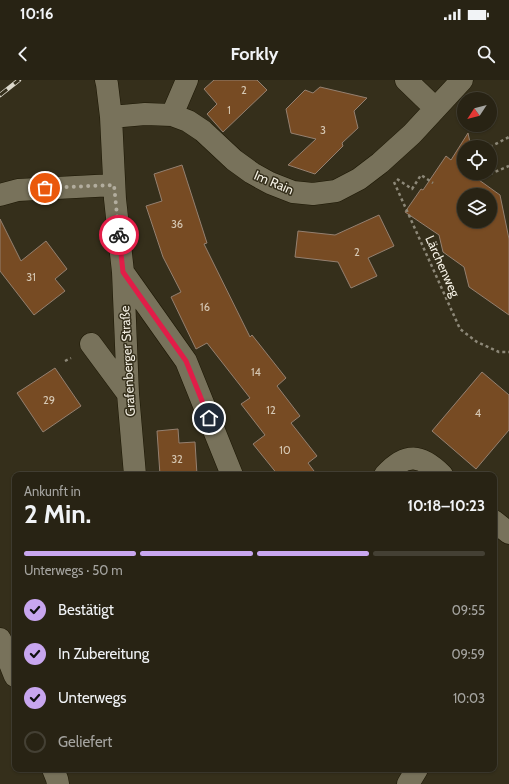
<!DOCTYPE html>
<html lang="de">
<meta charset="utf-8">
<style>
:root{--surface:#282314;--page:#302b1d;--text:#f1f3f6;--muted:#a5a4a0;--line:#444034;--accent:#c8a6ef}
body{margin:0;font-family:Cabin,sans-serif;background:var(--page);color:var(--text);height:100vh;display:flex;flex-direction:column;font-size:15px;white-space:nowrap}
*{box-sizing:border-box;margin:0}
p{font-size:13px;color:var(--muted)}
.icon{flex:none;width:22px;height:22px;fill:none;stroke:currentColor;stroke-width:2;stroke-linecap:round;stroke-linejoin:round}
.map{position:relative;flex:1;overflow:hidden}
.details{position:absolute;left:12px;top:392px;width:485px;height:300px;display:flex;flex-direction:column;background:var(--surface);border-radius:8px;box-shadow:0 1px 3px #0004,0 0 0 1px var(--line)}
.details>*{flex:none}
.needle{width:26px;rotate:234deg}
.controls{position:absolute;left:457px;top:12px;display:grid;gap:8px}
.controls a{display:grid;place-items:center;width:40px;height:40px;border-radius:50%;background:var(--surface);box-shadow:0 1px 3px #0004,0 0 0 1px var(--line);font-size:20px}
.pin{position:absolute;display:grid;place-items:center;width:34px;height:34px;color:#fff;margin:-17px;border:2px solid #fff;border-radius:50%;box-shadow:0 1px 4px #0007}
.courier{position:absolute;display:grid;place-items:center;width:40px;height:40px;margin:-20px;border:3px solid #e11d48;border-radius:50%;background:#fff;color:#222;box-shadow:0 1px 5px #0007}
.head em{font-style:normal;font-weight:700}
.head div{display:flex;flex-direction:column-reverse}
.head{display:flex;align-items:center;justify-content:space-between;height:68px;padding:0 12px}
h1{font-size:26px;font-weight:700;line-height:30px}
.bar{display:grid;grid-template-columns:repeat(4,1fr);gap:6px 4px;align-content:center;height:48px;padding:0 12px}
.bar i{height:5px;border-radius:3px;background:var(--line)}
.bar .selected{background:var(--accent)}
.bar p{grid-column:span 4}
ol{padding:0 12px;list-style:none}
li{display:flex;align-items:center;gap:12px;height:44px}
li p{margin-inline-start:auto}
li .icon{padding:4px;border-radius:50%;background:var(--accent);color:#111;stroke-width:4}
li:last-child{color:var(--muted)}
li i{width:22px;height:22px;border:2px solid var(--line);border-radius:50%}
.status{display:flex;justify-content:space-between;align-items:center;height:28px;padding:0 20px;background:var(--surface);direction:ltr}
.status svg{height:11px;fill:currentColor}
header{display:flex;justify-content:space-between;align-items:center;height:52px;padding:0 12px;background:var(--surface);font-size:18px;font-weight:700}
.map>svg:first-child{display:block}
</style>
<div class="status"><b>10:16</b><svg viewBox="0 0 49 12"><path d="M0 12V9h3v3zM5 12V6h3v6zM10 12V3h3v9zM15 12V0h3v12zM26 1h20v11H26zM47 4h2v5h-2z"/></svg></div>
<header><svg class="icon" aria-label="back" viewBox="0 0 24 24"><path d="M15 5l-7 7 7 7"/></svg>Forkly<svg class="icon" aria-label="search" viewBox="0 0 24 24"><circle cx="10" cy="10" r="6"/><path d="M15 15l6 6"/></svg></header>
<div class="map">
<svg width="509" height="704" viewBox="0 0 509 704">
<rect width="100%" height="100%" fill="#352f1b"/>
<!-- building -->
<path fill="#774b23" stroke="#948070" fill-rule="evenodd" d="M 214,0 L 257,0 L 267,10 L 223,52 L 207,34 L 217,24 L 204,9 Z
M 320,7 L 367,18 L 354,31 L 358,48 L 342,63 L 343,66 L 315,94 L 288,85 L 316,59 L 291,53 L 286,29 L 305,10 L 313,13 Z
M 468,53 L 471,67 L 464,67 L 464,93 L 477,93 L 479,100 L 500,115 L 509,159 L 509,235 L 469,207 L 464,187 L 443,172 L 439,155 L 405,132 L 421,109 L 423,110 L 446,76 L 451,80 ZM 464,115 L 490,115 L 490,141 L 464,141 Z
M 182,85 L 207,163 L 204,164 L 250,257 L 252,255 L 286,298 L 277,306 L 300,336 L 291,343 L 317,376 L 308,383 L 317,395 L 278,395 L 253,364 L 265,355 L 241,324 L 250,318 L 207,263 L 196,269 L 171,217 L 181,212 L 163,177 L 146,126 L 162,121 L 154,94 Z
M 379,135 L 394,166 L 368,178 L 377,196 L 351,208 L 338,182 L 295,177 L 298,151 L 335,155 Z
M 0,139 L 21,181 L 46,161 L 67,189 L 55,199 L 65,211 L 34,235 L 0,191 Z
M 55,288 L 81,326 L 43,352 L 17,313 Z
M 482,292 L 509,315 L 509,350 L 476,389 L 432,351 Z
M 178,349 L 179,363 L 195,362 L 197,395 L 160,395 L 157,351 Z"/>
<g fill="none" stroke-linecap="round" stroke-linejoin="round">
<defs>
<path id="minor" d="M 106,0 L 107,4 L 111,37 L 115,119 L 123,192 L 128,314 L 135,395
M 406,0 L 435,28
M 172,35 L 187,0
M 111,37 L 145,34 L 172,35 L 188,41 L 203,51 L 234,80 L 252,93 L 270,103 L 293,112 L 313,114 L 336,111 L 359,99 L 380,83 L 412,54 L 462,0
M 0,115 L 18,110 L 114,105
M 123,192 L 186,281 L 232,395
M 91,264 L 128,314
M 385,395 C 406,372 421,374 442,395
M 494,441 L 509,453
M 0,559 L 15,596
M 53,689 L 57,699 L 58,704
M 408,704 L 417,689"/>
</defs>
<!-- minor casing -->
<use href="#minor" stroke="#1c1704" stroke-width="23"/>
<!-- path -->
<path stroke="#8d8878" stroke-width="2.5" stroke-dasharray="3 3" stroke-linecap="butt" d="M 490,67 L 509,57
M 490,94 L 509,86
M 397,99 L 412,109 L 421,95 L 433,103
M 394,102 L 460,249 L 477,262 L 499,272 L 509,272
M 65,281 L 71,278"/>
<!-- minor -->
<use href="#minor" stroke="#78725b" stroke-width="22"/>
<defs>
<path id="rail" d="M 0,15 L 19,0"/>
</defs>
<!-- rail casing -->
<use href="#rail" stroke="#dcd8cb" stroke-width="4.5"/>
<!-- rail -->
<use href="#rail" stroke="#352f1b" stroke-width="3" stroke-dasharray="9" stroke-linecap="butt"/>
</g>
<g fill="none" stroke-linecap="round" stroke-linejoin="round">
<!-- done -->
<path stroke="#b2ad9e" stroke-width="4" stroke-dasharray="0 7.2" d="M 45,108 L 114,105 L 119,155"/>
<!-- route -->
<path stroke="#e11d48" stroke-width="5" d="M 119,155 L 123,192 L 186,281 L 209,338"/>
</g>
<g text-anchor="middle" stroke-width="3" stroke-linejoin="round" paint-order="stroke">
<!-- number labels -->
<g font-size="11" fill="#d6c8b4">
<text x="244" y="14">2</text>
<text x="229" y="34">1</text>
<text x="323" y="54">3</text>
<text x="177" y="148">36</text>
<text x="357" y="176">2</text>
<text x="31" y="201">31</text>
<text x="205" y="231">16</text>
<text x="256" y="296">14</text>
<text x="49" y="324">29</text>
<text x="271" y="334">12</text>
<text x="478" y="337">4</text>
<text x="285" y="374">10</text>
<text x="177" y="383">32</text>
</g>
<!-- street labels -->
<g font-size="13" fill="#f5f1e5" stroke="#352f1b">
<text transform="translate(274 102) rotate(23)" y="5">Im Rain</text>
<text transform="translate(443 186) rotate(66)" y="5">Lärchenweg</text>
<text transform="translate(127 281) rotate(-93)" y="5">Grafenberger Straße</text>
</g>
</g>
</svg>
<div class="controls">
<a><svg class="needle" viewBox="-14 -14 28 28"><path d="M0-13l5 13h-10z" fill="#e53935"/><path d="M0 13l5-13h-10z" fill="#a5a4a0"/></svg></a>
<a><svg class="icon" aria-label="locate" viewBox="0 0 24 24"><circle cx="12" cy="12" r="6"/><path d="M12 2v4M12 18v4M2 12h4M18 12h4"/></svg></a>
<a><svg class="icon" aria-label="layers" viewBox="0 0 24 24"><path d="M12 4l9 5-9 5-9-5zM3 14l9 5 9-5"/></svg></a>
</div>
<div class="pin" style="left:45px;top:108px;background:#ea580c"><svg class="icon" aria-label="bag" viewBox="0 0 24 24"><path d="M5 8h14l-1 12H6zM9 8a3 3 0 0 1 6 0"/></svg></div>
<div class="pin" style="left:209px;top:338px;background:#1f2937"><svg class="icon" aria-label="home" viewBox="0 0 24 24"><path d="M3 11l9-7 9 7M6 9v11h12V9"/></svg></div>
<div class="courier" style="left:119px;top:155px"><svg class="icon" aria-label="bike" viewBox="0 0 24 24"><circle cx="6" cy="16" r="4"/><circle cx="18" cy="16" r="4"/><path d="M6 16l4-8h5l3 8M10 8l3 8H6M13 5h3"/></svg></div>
<section class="details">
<div class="head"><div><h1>2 Min.</h1><p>Ankunft in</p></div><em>10:18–10:23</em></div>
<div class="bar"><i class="selected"></i><i class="selected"></i><i class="selected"></i><i></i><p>Unterwegs · 50 m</p></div>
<ol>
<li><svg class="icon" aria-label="check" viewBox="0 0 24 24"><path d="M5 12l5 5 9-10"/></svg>Bestätigt<p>09:55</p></li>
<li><svg class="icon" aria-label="check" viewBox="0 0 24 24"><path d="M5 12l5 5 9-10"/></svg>In Zubereitung<p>09:59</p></li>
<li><svg class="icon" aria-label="check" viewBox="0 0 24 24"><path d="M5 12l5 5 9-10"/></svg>Unterwegs<p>10:03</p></li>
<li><i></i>Geliefert</li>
</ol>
</section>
</div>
